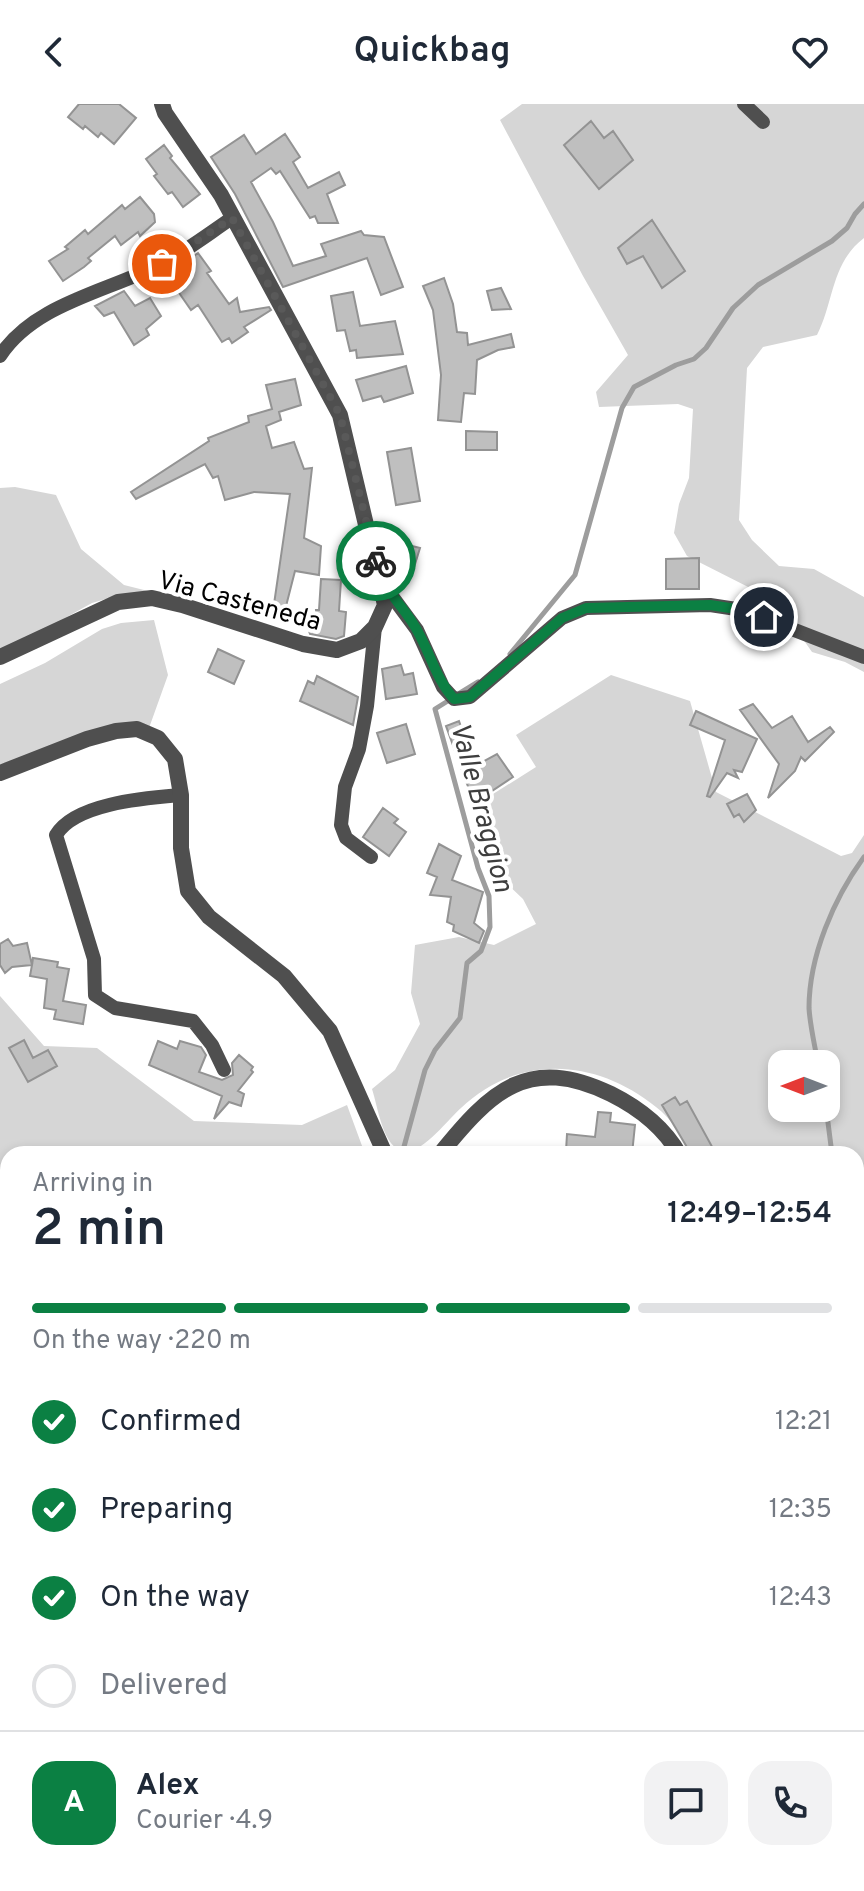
<!DOCTYPE html>
<meta charset="utf-8">
<style>
:root{--surface:#fff;--page:#f2f2f3;--text:#1f2937;--muted:#747a83;--line:#e0e1e3;--accent:#0b8043}
body{margin:0;font-family:Overpass,sans-serif;background:var(--page);color:var(--text);height:100vh;display:flex;flex-direction:column;font-size:30px;white-space:nowrap}
*{box-sizing:border-box;margin:0}
p{font-size:26px;color:var(--muted)}
.icon{flex:none;width:44px;height:44px;fill:none;stroke:currentColor;stroke-width:2;stroke-linecap:round;stroke-linejoin:round}
.map{position:relative;flex:1;overflow:hidden}
.details{position:absolute;left:0px;top:1042px;width:864px;height:746px;display:flex;flex-direction:column;background:var(--surface);border-radius:24px 24px 0 0;box-shadow:0 4px 12px #0003}
.details>*{flex:none}
.needle{width:52px;rotate:270deg}
.tools{position:absolute;left:768px;top:946px;display:grid;gap:16px}
.tools a{display:grid;place-items:center;width:72px;height:72px;border-radius:16px;background:var(--surface);box-shadow:0 4px 12px #0003;font-size:40px}
.pin{position:absolute;display:grid;place-items:center;width:68px;height:68px;color:#fff;margin:-34px;border:4px solid #fff;border-radius:50%;box-shadow:0 2px 8px #0007}
.courier{position:absolute;display:grid;place-items:center;width:80px;height:80px;margin:-40px;border:6px solid #0b8043;border-radius:50%;background:#fff;color:#222;box-shadow:0 2px 10px #0007}
.head em{font-style:normal;font-weight:600}
.head div{display:flex;flex-direction:column-reverse}
.head{display:flex;align-items:center;justify-content:space-between;height:136px;padding:0 32px}
h1{font-size:52px;font-weight:600;line-height:60px}
.bar{display:grid;grid-template-columns:repeat(4,1fr);gap:12px 8px;align-content:center;height:96px;padding:0 32px}
.bar i{height:10px;border-radius:6px;background:var(--line)}
.bar .active{background:var(--accent)}
.bar p{grid-column:span 4}
.line{display:flex;align-items:center;gap:20px;padding:0 32px;border-top:2px solid var(--line)}
.line div{flex:1}
.round{display:grid;place-items:center;flex:none;width:84px;height:84px;border-radius:24px;background:var(--page)}
ol{padding:0 32px;list-style:none}
li{display:flex;align-items:center;gap:24px;height:88px}
li p{margin-inline-start:auto}
li .icon{padding:8px;border-radius:50%;background:var(--accent);color:#fff;stroke-width:4}
li:last-child{color:var(--muted)}
li i{width:44px;height:44px;border:4px solid var(--line);border-radius:50%}
header{display:flex;justify-content:space-between;align-items:center;height:104px;padding:0 32px;background:var(--surface);font-size:36px;font-weight:600}
.map>svg:first-child{display:block}
</style>
<header><svg class="icon" aria-label="back" viewBox="0 0 24 24"><path d="M15 5l-7 7 7 7"/></svg>Quickbag<svg class="icon" aria-label="heart" viewBox="0 0 24 24"><path d="M12 20l-8-8c-3-5 5-10 8-4 3-6 11-1 8 4z"/></svg></header>
<div class="map">
<svg width="864" height="1787" viewBox="0 0 864 1787">
<rect width="100%" height="100%" fill="#fff"/>
<!-- green -->
<path fill="#d6d6d6" fill-rule="evenodd" d="M 522,0 L 864,0 L 864,134 C 831,159 834,198 817,231 L 763,243 L 747,264 L 739,416 L 752,436 L 779,462 L 814,465 L 864,493 L 864,568 L 845,558 L 812,548 L 776,497 L 687,452 L 674,429 L 679,400 L 689,374 L 693,305 L 678,300 L 599,303 L 596,288 L 628,251 L 583,172 L 500,16 Z
M 15,383 L 56,391 L 81,445 L 124,481 L 152,488 L 116,492 L 92,499 L 0,550 L 0,384 Z
M 154,516 L 168,571 L 149,624 L 0,664 L 0,580 L 45,559 L 102,525 L 121,519 Z
M 611,571 L 690,597 L 716,688 L 841,752 L 852,749 L 864,731 L 864,1062 L 856,1081 L 856,1050 L 695,1050 C 683,1034 672,1015 656,1003 C 596,955 520,949 461,1004 C 448,1015 423,1050 404,1047 C 383,1045 378,1003 372,985 L 395,966 L 420,920 L 411,889 L 415,841 L 459,833 L 494,841 L 536,820 L 523,795 L 487,761 L 482,697 L 536,663 L 516,631 ZM 782,960 L 826,960 L 826,1004 L 782,1004 Z
M 0,892 L 44,942 L 97,944 L 194,1017 L 302,1021 L 347,1001 L 365,1050 L 8,1050 L 8,1109 L 0,1108 Z
M 8,1280 L 8,1780 L 551,1780 L 561,1787 L 0,1787 L 0,1287 Z"/>
<g fill="none" stroke-linecap="round" stroke-linejoin="round">
<!-- stream -->
<path stroke="#9d9d9d" stroke-width="5" d="M 510,550 L 575,471 L 622,304 L 634,283 L 676,261 L 694,255 L 706,244 L 733,204 L 758,181 L 832,137 L 847,124 L 855,110 L 864,100
M 460,589 L 478,578
M 818,960 C 815,942 810,922 809,904 C 809,852 834,794 864,753
M 826,1003 L 832,1050
M 402,1050 L 425,966 L 435,946 L 460,914 L 467,859 L 481,847 L 490,823 L 489,792 L 478,764 L 435,605 L 451,595"/>
</g>
<!-- building -->
<path fill="#bfbfbf" stroke="#939393" stroke-width="2" d="M 79,0 L 119,0 L 136,14 L 114,40 L 101,29 L 98,33 L 85,22 L 83,25 L 68,13 Z
M 591,17 L 604,34 L 613,27 L 633,56 L 599,85 L 564,41 Z
M 285,30 L 300,53 L 293,58 L 308,84 L 339,68 L 345,81 L 327,90 L 338,119 L 318,119 L 315,112 L 310,114 L 280,67 L 276,70 L 271,64 L 251,78 L 273,118 L 293,162 L 326,152 L 321,140 L 361,127 L 364,131 L 384,133 L 403,183 L 381,191 L 367,154 L 283,183 L 235,90 L 211,53 L 244,31 L 256,50 Z
M 164,41 L 172,52 L 170,54 L 200,90 L 183,103 L 172,88 L 168,90 L 154,72 L 157,70 L 146,55 Z
M 140,93 L 154,110 L 155,118 L 140,132 L 138,128 L 121,141 L 115,132 L 88,154 L 91,157 L 84,163 L 63,177 L 49,157 L 68,145 L 65,143 L 85,126 L 88,130 L 122,101 L 125,105 Z
M 652,116 L 685,167 L 662,184 L 643,152 L 627,160 L 618,144 Z
M 198,149 L 211,167 L 207,169 L 229,200 L 237,194 L 240,208 L 269,203 L 271,206 L 244,223 L 248,228 L 232,239 L 229,234 L 222,238 L 198,201 L 191,206 L 175,183 L 179,180 L 170,168 Z
M 444,174 L 453,200 L 457,228 L 467,229 L 468,241 L 511,230 L 514,243 L 498,246 L 477,256 L 475,290 L 464,289 L 461,318 L 438,316 L 441,271 L 433,206 L 423,182 Z
M 501,184 L 511,205 L 492,206 L 487,187 Z
M 124,187 L 135,202 L 150,194 L 161,212 L 146,225 L 149,231 L 134,241 L 114,208 L 104,212 L 95,202 Z
M 353,188 L 360,222 L 395,217 L 403,250 L 357,254 L 356,246 L 350,247 L 345,226 L 337,227 L 331,192 Z
M 406,262 L 413,289 L 384,298 L 381,292 L 363,297 L 356,276 Z
M 295,275 L 301,301 L 279,308 L 281,316 L 266,322 L 272,344 L 294,338 L 304,365 L 312,364 L 304,434 L 321,442 L 319,471 L 295,467 L 284,510 L 273,507 L 290,390 L 254,388 L 225,396 L 218,372 L 213,374 L 205,360 L 136,395 L 131,388 L 209,337 L 208,334 L 249,318 L 248,312 L 272,305 L 266,281 Z
M 466,327 L 497,328 L 497,346 L 466,346 Z
M 411,344 L 420,397 L 396,401 L 387,348 Z
M 396,438 L 420,444 L 411,473 L 389,472 Z
M 699,454 L 699,485 L 666,485 L 666,455 Z
M 321,475 L 341,476 L 339,507 L 346,508 L 344,532 L 336,535 L 310,530 L 308,524 L 317,520 L 316,506 L 319,506 Z
M 218,545 L 244,557 L 234,580 L 208,568 Z
M 401,561 L 404,571 L 413,569 L 417,590 L 386,595 L 382,565 Z
M 317,572 L 358,593 L 353,621 L 300,597 L 308,577 L 314,580 Z
M 753,600 L 772,624 L 792,612 L 808,638 L 830,623 L 834,628 L 805,657 L 801,653 L 795,667 L 768,694 L 779,660 L 740,606 Z
M 696,607 L 757,635 L 742,668 L 734,666 L 738,674 L 727,669 L 710,693 L 707,692 L 725,636 L 690,621 Z
M 459,617 L 475,662 L 497,650 L 513,673 L 474,699 L 446,622 Z
M 406,620 L 415,650 L 387,659 L 377,629 Z
M 747,690 L 756,706 L 744,718 L 739,710 L 734,713 L 727,700 Z
M 383,704 L 398,715 L 394,719 L 406,728 L 389,752 L 363,733 Z
M 439,740 L 461,752 L 452,776 L 483,788 L 474,819 L 484,827 L 479,839 L 453,827 L 454,821 L 447,818 L 451,793 L 430,791 L 437,773 L 427,769 Z
M 8,835 L 13,842 L 27,839 L 32,861 L 33,854 L 58,858 L 57,863 L 69,865 L 63,897 L 86,901 L 83,920 L 54,915 L 56,906 L 44,904 L 47,875 L 30,872 L 32,861 L 12,863 L 5,869 L 0,861 L 0,840 Z
M 24,936 L 33,954 L 48,946 L 57,962 L 28,978 L 9,944 Z
M 158,937 L 177,945 L 180,937 L 201,943 L 206,951 L 199,968 L 222,976 L 233,971 L 232,959 L 239,951 L 253,963 L 251,966 L 253,968 L 238,987 L 244,990 L 241,1002 L 229,998 L 214,1015 L 222,992 L 149,961 Z
M 675,993 L 680,1001 L 687,997 L 716,1050 L 691,1050 L 662,1001 Z
M 598,1008 L 611,1009 L 610,1018 L 635,1021 L 632,1050 L 566,1047 L 567,1030 L 595,1033 Z"/>
<g fill="none" stroke-linecap="round" stroke-linejoin="round">
<!-- minor -->
<path stroke="#4f4f4f" stroke-width="14" d="M 744,0 L 763,18
M 0,252 C 34,200 106,188 159,161 C 184,149 208,130 232,114
M 380,476 L 417,526 L 443,583 L 454,595 L 470,593 L 562,514 L 586,504 L 710,501 L 743,506 L 864,553
M 181,691 C 146,694 75,699 56,731 L 94,855 L 95,891 L 115,904 L 193,917 L 212,941 L 224,966
M 371,753 L 346,734 L 341,721 L 345,683 L 359,645 L 367,602 L 375,523"/>
<!-- tertiary -->
<path stroke="#4f4f4f" stroke-width="16" d="M 0,553 L 118,498 L 152,494 L 182,501 L 303,540 L 337,546 L 361,537 L 375,523 L 385,501 L 340,311 L 221,91 L 165,9 L 162,0
M 0,669 L 87,635 L 116,627 L 137,625 L 158,634 L 175,655 L 181,691 L 181,744 L 188,787 L 209,813 L 284,872 L 330,927 L 385,1050
M 440,1050 C 491,987 528,950 611,990 C 639,1004 663,1022 679,1050
M 856,1402 L 864,1408"/>
</g>
<g fill="none" stroke-linecap="round" stroke-linejoin="round">
<!-- done -->
<path stroke="#595959" stroke-width="8" stroke-dasharray="0 14.4" d="M 162,160 L 232,114 L 340,311 L 376,457"/>
<!-- route -->
<path stroke="#0b8043" stroke-width="10" d="M 376,457 C 383,488 404,501 418,528 C 431,551 436,575 454,595 L 470,593 L 562,514 L 586,504 L 710,501 L 743,506 L 764,513"/>
</g>
<g text-anchor="middle" stroke-width="8" stroke-linejoin="round" paint-order="stroke">
<!-- street labels -->
<g font-size="26" fill="#000" stroke="#fff">
<text transform="translate(240 496) rotate(15)" y="9">Via Casteneda</text>
</g>
<!-- water labels -->
<g font-size="28" font-style="italic" fill="#3e3e3e" stroke="#fff">
<text transform="translate(483 703) rotate(75)" y="10">Valle Braggion</text>
</g>
</g>
</svg>
<div class="tools">
<a><svg class="needle" viewBox="-14 -14 28 28"><path d="M0-13l5 13h-10z" fill="#e53935"/><path d="M0 13l5-13h-10z" fill="#747a83"/></svg></a>
</div>
<div class="pin" style="left:162px;top:160px;background:#ea580c"><svg class="icon" aria-label="bag" viewBox="0 0 24 24"><path d="M5 8h14l-1 12H6zM9 8a3 3 0 0 1 6 0"/></svg></div>
<div class="pin" style="left:764px;top:513px;background:#1f2937"><svg class="icon" aria-label="home" viewBox="0 0 24 24"><path d="M3 11l9-7 9 7M6 9v11h12V9"/></svg></div>
<div class="courier" style="left:376px;top:457px"><svg class="icon" aria-label="bike" viewBox="0 0 24 24"><circle cx="6" cy="16" r="4"/><circle cx="18" cy="16" r="4"/><path d="M6 16l4-8h5l3 8M10 8l3 8H6M13 5h3"/></svg></div>
<section class="details">
<div class="head"><div><h1>2 min</h1><p>Arriving in</p></div><em>12:49–12:54</em></div>
<div class="bar"><i class="active"></i><i class="active"></i><i class="active"></i><i></i><p>On the way · 220 m</p></div>
<ol>
<li><svg class="icon" aria-label="check" viewBox="0 0 24 24"><path d="M5 12l5 5 9-10"/></svg>Confirmed<p>12:21</p></li>
<li><svg class="icon" aria-label="check" viewBox="0 0 24 24"><path d="M5 12l5 5 9-10"/></svg>Preparing<p>12:35</p></li>
<li><svg class="icon" aria-label="check" viewBox="0 0 24 24"><path d="M5 12l5 5 9-10"/></svg>On the way<p>12:43</p></li>
<li><i></i>Delivered</li>
</ol>
<div class="line" style="height:144px"><b class="round" style="background:var(--accent);color:#fff">A</b><div><b>Alex</b><p>Courier · 4.9</p></div><a class="round"><svg class="icon" aria-label="chat" viewBox="0 0 24 24"><path d="M4 5h16v11H9l-5 4z"/></svg></a><a class="round"><svg class="icon" aria-label="phone" viewBox="0 0 24 24"><path d="M5 4h4l2 5-3 2q2 4 5 5l2-3 5 2v4C11 20 4 13 5 4z"/></svg></a></div>
</section>
</div>
